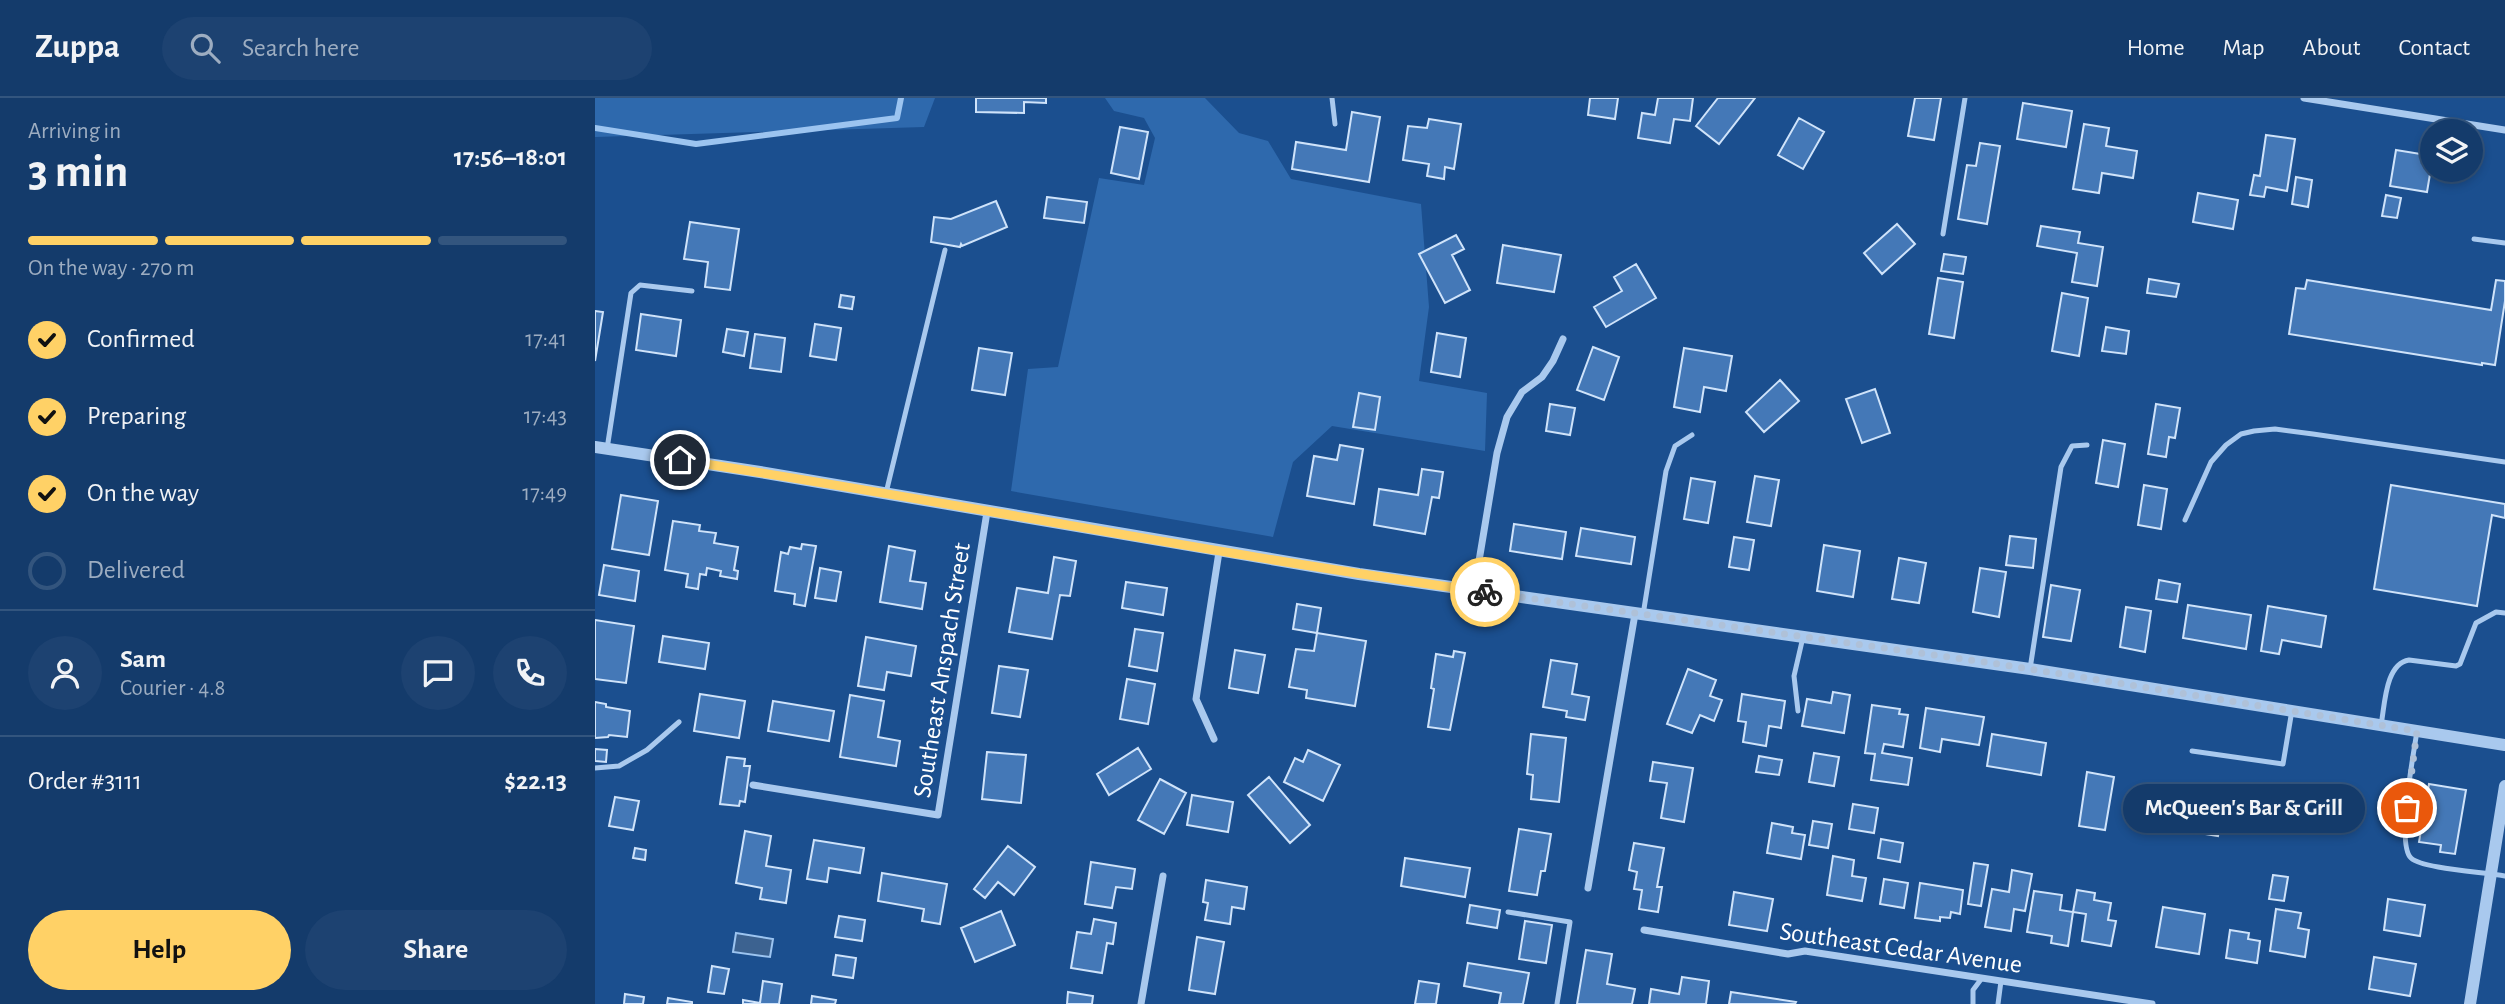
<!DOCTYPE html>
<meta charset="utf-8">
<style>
:root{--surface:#143b6b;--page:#1d4271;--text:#f1f3f6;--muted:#9dadc1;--line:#33557e;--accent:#ffd166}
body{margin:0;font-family:"Alegreya Sans",sans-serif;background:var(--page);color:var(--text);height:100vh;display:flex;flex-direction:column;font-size:26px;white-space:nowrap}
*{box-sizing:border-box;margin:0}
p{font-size:23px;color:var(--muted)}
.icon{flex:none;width:38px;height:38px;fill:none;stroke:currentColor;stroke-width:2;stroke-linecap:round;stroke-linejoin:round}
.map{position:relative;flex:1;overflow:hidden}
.drawer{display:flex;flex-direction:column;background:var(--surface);width:595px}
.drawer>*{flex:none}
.fabs{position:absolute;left:1825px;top:21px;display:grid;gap:14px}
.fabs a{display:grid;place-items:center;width:63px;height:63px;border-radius:50%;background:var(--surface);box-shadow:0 4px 10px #0003,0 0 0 2px var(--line);font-size:35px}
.pin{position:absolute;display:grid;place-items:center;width:60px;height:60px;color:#fff;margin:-30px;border:4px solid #fff;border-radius:50%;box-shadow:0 2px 7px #0007}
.courier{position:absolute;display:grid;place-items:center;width:70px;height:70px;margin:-35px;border:5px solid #ffd166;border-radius:50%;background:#fff;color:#222;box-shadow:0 2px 9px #0007}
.bubble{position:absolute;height:49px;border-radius:24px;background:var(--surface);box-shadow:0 4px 10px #0003,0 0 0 2px var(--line);font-size:23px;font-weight:700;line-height:49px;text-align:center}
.headline em{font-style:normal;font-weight:700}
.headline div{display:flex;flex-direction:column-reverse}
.headline{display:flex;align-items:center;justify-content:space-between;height:119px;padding:0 28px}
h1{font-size:46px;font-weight:700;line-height:52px}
.bar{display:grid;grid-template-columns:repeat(4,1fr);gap:10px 7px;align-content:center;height:84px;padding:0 28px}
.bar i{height:9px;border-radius:5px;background:var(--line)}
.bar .selected{background:var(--accent)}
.bar p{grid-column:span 4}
.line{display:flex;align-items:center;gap:18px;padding:0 28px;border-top:2px solid var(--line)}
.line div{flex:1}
.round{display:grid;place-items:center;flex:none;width:74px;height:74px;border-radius:37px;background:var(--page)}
ol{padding:0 28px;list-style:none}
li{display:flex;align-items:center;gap:21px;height:77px}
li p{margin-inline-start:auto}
li .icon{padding:7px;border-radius:50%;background:var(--accent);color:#111;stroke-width:4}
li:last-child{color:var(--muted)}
li i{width:38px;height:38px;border:4px solid var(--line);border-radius:50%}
.button{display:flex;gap:14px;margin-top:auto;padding:14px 28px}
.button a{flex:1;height:80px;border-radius:42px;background:var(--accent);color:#111;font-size:28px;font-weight:700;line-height:80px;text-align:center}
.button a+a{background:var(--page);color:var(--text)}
header{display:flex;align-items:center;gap:42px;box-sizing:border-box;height:98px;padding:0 35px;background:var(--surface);border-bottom:2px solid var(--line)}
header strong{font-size:33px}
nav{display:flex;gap:38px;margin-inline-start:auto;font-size:24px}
.search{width:490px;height:63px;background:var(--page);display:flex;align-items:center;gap:18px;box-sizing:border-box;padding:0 24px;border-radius:38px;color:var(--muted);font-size:26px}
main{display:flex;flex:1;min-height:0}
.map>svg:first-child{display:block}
</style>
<header>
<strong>Zuppa</strong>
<div class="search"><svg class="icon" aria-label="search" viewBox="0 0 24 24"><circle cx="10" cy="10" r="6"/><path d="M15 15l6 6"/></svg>Search here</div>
<nav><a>Home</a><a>Map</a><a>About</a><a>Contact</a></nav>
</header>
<main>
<section class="drawer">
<div class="headline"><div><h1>3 min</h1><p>Arriving in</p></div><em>17:56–18:01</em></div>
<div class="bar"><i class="selected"></i><i class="selected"></i><i class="selected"></i><i></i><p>On the way · 270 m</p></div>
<ol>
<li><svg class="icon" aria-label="check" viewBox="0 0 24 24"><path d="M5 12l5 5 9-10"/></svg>Confirmed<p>17:41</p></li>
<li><svg class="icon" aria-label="check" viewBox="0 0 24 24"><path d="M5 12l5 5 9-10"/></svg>Preparing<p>17:43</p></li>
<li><svg class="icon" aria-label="check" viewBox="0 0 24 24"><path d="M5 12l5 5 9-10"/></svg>On the way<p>17:49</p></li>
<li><i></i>Delivered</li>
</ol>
<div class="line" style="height:126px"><a class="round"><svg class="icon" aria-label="person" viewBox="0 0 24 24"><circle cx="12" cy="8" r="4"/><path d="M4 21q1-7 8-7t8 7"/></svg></a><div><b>Sam</b><p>Courier · 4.8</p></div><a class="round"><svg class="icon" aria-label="chat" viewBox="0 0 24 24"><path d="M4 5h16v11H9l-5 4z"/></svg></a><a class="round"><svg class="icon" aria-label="phone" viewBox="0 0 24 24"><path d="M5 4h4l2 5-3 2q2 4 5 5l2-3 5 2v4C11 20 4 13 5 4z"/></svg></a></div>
<div class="line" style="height:91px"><div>Order #3111</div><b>$22.13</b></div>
<div class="button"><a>Help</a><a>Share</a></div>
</section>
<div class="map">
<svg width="1910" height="906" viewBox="0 0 1910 906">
<rect width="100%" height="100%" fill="#1b4f8f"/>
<!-- green -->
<path fill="#2e69ad" d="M 0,0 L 340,0 L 329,29 L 0,39 Z
M 510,0 L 610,0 L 644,35 L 673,43 L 696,81 L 826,106 L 834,209 L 824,283 L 892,295 L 890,353 L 737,328 L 698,364 L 678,439 L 416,393 L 433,271 L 463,269 L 504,80 L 549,87 L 560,40 L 549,20 L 519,13 Z"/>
<!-- water -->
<path fill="#3c6290" stroke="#9cc4f0" stroke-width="2" d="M 141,835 L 178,841 L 175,859 L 138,854 Z"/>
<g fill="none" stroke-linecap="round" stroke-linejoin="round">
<!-- stream -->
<path stroke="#9cc4f0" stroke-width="6" d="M 0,30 L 101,46 L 302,20 L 306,0"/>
</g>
<!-- building -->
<path fill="#4478b7" stroke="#cfe3fa" stroke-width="2" d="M 381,0 L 451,0 L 451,5 L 429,4 L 429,15 L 381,14 Z
M 995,0 L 1023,0 L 1020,21 L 993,17 Z
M 1063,0 L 1098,0 L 1095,23 L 1079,21 L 1075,45 L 1043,40 L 1047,15 L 1060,17 Z
M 1123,0 L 1160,0 L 1124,46 L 1101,28 Z
M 1320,0 L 1346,0 L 1339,42 L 1313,38 Z
M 1428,5 L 1477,13 L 1471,49 L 1422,41 Z
M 757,14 L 785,19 L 774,84 L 697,71 L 701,44 L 751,52 Z
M 1204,20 L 1229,34 L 1208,71 L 1183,57 Z
M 834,21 L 866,26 L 859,71 L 850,69 L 849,81 L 832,78 L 834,66 L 808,62 L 813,28 L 832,30 Z
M 1489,26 L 1514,30 L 1511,48 L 1542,53 L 1538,80 L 1507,75 L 1504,95 L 1478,91 Z
M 525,29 L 553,34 L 544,81 L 516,75 Z
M 1671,37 L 1700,41 L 1692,93 L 1671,89 L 1669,99 L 1655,97 L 1659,77 L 1665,78 Z
M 1385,45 L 1405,48 L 1392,126 L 1363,121 L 1372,67 L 1381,68 Z
M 1801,52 L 1838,58 L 1832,94 L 1795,88 Z
M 1701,79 L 1717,82 L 1713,109 L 1697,106 Z
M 1603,95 L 1643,102 L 1638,131 L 1598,124 Z
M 1791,97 L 1806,100 L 1802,120 L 1787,118 Z
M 452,99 L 492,104 L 489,125 L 449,120 Z
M 401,103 L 412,129 L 367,148 L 366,146 L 365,149 L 336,144 L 339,119 L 356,121 Z
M 95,124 L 144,131 L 135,192 L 110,189 L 113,164 L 89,161 Z
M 1302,126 L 1320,146 L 1287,176 L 1269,155 Z
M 1446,128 L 1485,134 L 1483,145 L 1508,149 L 1502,188 L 1477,184 L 1482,155 L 1442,148 Z
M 861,137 L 869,151 L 857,157 L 875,192 L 850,205 L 824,156 Z
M 908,147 L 966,157 L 959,194 L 902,185 Z
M 1349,156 L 1371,159 L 1368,176 L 1346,173 Z
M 1041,166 L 1061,200 L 1011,229 L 999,209 L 1027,193 L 1019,179 Z
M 1343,180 L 1368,184 L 1359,240 L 1334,236 Z
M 1554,181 L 1584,186 L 1581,199 L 1552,195 Z
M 1712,182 L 1896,212 L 1901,182 L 1910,183 L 1910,203 L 1900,267 L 1887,265 L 1887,267 L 1694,236 L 1701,190 L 1710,191 Z
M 1467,195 L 1493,200 L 1484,258 L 1457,253 Z
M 246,197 L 259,199 L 257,211 L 244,209 Z
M 0,213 L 8,214 L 0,263 Z
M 46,216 L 86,222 L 81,258 L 41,252 Z
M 220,226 L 246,230 L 241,262 L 215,258 Z
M 1511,229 L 1534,233 L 1531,256 L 1507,253 Z
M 132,231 L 153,234 L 149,258 L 128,254 Z
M 842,235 L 871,240 L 865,279 L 836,274 Z
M 160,236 L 190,240 L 186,274 L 155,270 Z
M 998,249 L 1024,259 L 1009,302 L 982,292 Z
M 384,250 L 417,255 L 410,297 L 377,292 Z
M 1089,250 L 1137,258 L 1131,293 L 1109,289 L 1105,314 L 1079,309 Z
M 1185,282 L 1204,303 L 1169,334 L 1151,314 Z
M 1280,291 L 1295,335 L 1267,345 L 1251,301 Z
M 764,295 L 785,299 L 780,332 L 758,329 Z
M 955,306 L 980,310 L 975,337 L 951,333 Z
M 1561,306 L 1585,310 L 1580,340 L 1574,339 L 1571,359 L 1553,356 Z
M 1508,342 L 1530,346 L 1523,389 L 1501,385 Z
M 745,347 L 768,351 L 759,406 L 712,398 L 719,358 L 742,362 Z
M 827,371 L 848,374 L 844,400 L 837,399 L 830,436 L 779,427 L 784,391 L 823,397 Z
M 1160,378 L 1184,382 L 1176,428 L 1152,424 Z
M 1096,380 L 1120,384 L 1113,425 L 1089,421 Z
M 1549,387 L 1572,391 L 1566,431 L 1543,427 Z
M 1796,387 L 1910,406 L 1910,420 L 1897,417 L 1882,508 L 1779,491 Z
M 26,397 L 63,403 L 54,457 L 17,451 Z
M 78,423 L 105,427 L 104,433 L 121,435 L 119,445 L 143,449 L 139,472 L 143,473 L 142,481 L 125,478 L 126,473 L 112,470 L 111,477 L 105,476 L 103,491 L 91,489 L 93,476 L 70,472 Z
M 919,426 L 971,434 L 967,461 L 915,453 Z
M 986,430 L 1040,439 L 1036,466 L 981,458 Z
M 1415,438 L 1441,441 L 1438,470 L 1411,467 Z
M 1139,439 L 1159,442 L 1154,472 L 1134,469 Z
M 207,446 L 221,448 L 210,508 L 199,506 L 200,496 L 180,493 L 186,454 L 193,456 L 195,449 L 206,451 Z
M 1229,447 L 1265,453 L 1258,499 L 1222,493 Z
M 294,448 L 320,453 L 315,483 L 331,485 L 327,511 L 285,504 Z
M 459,459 L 481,463 L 475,498 L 465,497 L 457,541 L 414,534 L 422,490 L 453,495 Z
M 1304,460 L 1331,465 L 1324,505 L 1297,501 Z
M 9,467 L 44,473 L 40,503 L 4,497 Z
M 225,470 L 246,474 L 241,503 L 220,500 Z
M 1385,470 L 1411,474 L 1404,519 L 1378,514 Z
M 1564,482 L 1585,486 L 1582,504 L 1561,501 Z
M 531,484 L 572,490 L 568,517 L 527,510 Z
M 1456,487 L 1485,492 L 1476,543 L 1448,539 Z
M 702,506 L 726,510 L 722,535 L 698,531 Z
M 1593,507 L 1656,517 L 1651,551 L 1588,540 Z
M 1673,508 L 1731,518 L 1726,549 L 1687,542 L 1684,556 L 1666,553 Z
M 1531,509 L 1556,513 L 1550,554 L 1525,549 Z
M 0,522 L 39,528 L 31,585 L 0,581 Z
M 540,531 L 568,535 L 562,573 L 534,568 Z
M 722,535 L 771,543 L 760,608 L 711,600 L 712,592 L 694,589 L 701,551 L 719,553 Z
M 68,538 L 114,545 L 110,571 L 64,564 Z
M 271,539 L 321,548 L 316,578 L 292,574 L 289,592 L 263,588 Z
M 640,552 L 670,557 L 663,595 L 634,590 Z
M 859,553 L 870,555 L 855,632 L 833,629 L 839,591 L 836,590 L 841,556 L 858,559 Z
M 956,562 L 982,566 L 977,596 L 994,599 L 990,622 L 971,619 L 972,613 L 948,609 Z
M 404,568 L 433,572 L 425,619 L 397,615 Z
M 1093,571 L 1121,582 L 1115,598 L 1127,602 L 1119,623 L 1105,617 L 1097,635 L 1072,626 Z
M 532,581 L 560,586 L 553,626 L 525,621 Z
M 1238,594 L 1255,597 L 1249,635 L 1207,628 L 1212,601 L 1236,605 Z
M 105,596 L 150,603 L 144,640 L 99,633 Z
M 1147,596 L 1190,603 L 1186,630 L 1174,628 L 1171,648 L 1148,644 L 1151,624 L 1143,623 Z
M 255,597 L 289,603 L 283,639 L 305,643 L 301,668 L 245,659 Z
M 178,603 L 239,613 L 234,643 L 173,633 Z
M 0,604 L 11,606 L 11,609 L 35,613 L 32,639 L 14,637 L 13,639 L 0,640 Z
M 1277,607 L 1305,611 L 1304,616 L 1313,617 L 1308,649 L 1289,646 L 1287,655 L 1317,660 L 1313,687 L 1276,682 L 1280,656 L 1270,655 Z
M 1331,610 L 1389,619 L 1384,647 L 1347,641 L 1345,654 L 1325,650 Z
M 936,636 L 971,640 L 964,704 L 936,701 L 938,677 L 932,676 Z
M 1397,636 L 1451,645 L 1446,677 L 1392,668 Z
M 543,650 L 556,671 L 514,697 L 502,676 Z
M 0,651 L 12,652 L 11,664 L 0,663 Z
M 713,652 L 745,667 L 728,703 L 689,684 L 700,660 L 708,664 Z
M 392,654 L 431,657 L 426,705 L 387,701 Z
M 1219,655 L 1244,659 L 1239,688 L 1214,684 Z
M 1164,658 L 1187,662 L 1184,677 L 1161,674 Z
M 132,659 L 150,661 L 149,668 L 155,668 L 150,704 L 145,703 L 144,708 L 125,706 Z
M 1058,664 L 1098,670 L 1089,724 L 1066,720 L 1072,685 L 1055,683 Z
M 1492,674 L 1519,679 L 1510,732 L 1484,728 Z
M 674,679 L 715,727 L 695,745 L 653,697 Z
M 565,681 L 591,695 L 569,736 L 543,722 Z
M 1834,686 L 1871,692 L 1860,756 L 1845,754 L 1846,747 L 1824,744 Z
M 1572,692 L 1629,701 L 1623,738 L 1567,729 Z
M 597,697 L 638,704 L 633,734 L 592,727 Z
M 20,699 L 44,703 L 38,732 L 14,728 Z
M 1258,706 L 1283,710 L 1279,735 L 1254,731 Z
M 1218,723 L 1237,726 L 1233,750 L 1214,747 Z
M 1177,725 L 1198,729 L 1197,735 L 1210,737 L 1206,761 L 1172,755 Z
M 924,731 L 956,736 L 950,773 L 946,773 L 942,797 L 914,793 Z
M 150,733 L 176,738 L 171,768 L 196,772 L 191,805 L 165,801 L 167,790 L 141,785 Z
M 1286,741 L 1308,745 L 1305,764 L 1283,760 Z
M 219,742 L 269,750 L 265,775 L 234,770 L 232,784 L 212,781 Z
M 1039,745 L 1069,750 L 1062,789 L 1067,789 L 1063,814 L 1044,811 L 1047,792 L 1039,791 L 1042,774 L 1034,772 Z
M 413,748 L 440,769 L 419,797 L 403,784 L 390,800 L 379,791 Z
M 40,750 L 51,752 L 50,762 L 38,760 Z
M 1238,758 L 1259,762 L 1257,778 L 1271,780 L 1267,803 L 1232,797 Z
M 810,760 L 875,770 L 870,799 L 806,788 Z
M 496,764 L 540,771 L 537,791 L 521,789 L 517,810 L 490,806 Z
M 1379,765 L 1393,767 L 1386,808 L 1373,806 Z
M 1417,772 L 1437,776 L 1430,813 L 1419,811 L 1416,833 L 1390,829 L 1397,791 L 1414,794 Z
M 287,775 L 352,786 L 345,826 L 327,823 L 329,811 L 283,803 Z
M 1678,777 L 1693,779 L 1689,803 L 1674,801 Z
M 1289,781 L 1313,785 L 1309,810 L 1285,806 Z
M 611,782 L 652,789 L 649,811 L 637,809 L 635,826 L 610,822 L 613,805 L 608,804 Z
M 1325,785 L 1368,792 L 1365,816 L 1356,814 L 1355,820 L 1345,819 L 1345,823 L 1320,820 Z
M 1482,792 L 1500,795 L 1499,802 L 1516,805 L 1513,822 L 1521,823 L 1516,848 L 1487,843 L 1491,816 L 1478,814 Z
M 1439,793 L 1467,797 L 1465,812 L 1478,814 L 1473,848 L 1456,845 L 1457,838 L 1432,834 Z
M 1139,794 L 1178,801 L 1172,833 L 1134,827 Z
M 1793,801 L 1830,807 L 1825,838 L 1789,832 Z
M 875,807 L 905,812 L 902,830 L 872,825 Z
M 1568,809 L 1610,816 L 1604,856 L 1561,849 Z
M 1681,811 L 1706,815 L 1703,830 L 1714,832 L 1710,859 L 1675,853 Z
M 406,813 L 420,847 L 380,864 L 366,830 Z
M 244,818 L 270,822 L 267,843 L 240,839 Z
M 499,821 L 521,825 L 518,846 L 512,845 L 507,875 L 476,870 L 482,834 L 496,836 Z
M 930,823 L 957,827 L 951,865 L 924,861 Z
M 1635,832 L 1654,835 L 1653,841 L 1665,843 L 1662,865 L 1631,860 Z
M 602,839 L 629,844 L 620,896 L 594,892 Z
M 991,852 L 1017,856 L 1012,886 L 1040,891 L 1037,906 L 982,906 Z
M 241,857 L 261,860 L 258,880 L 238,877 Z
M 1779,859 L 1821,866 L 1815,898 L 1774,891 Z
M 873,865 L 934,875 L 928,906 L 904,906 L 906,895 L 869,888 Z
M 117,868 L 134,871 L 129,896 L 113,894 Z
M 1087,879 L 1114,883 L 1111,906 L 1054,906 L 1056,891 L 1084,896 Z
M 168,883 L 187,886 L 184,906 L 148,906 L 148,902 L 165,905 Z
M 824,883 L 844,886 L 841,906 L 820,906 Z
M 473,894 L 498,898 L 497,906 L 472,906 Z
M 1136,894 L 1201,904 L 1200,906 L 1134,906 Z
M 30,896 L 49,899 L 48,906 L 29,906 Z
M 217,898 L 241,902 L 240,906 L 216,906 Z
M 73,900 L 97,904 L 97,906 L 72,906 Z"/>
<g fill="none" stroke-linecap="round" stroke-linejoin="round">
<!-- service -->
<path stroke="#a9c9ee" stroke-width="5" d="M 737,0 L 740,26
M 1348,136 L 1370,0
M 1879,141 L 1910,145
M 12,351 L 36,195 L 45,187 L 97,193
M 291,395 L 350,152
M 1590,422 L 1616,364 L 1631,347 L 1646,336 L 1659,333 L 1680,331 L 1718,336 L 1910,364
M 1048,517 L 1071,373 L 1080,348 L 1097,337
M 1435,571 L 1466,369 L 1477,348 L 1492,347
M 1203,613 L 1199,578 L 1208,539
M 1786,627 C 1790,607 1790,566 1814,562 L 1861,568 L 1865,566 L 1881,525 L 1901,514 L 1910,515
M 1822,633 C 1819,654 1801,746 1816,760 C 1828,771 1890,774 1910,778
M 1597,653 L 1688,666 L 1697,612
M 0,670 L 24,668 L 52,652 L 84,624
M 913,814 L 975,824 L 962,906
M 1378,906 L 1378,892 L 1387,880
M 1403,906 L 1406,883"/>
<!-- minor -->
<path stroke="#a9c9ee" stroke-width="7" d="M 1709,0 L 1910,32
M 879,493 L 902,355 L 912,319 L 927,294 L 947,279 L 958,263 L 968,241
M 619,641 L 601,601 L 624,454
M 158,687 L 343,717 L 392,414
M 993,790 L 1040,516
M 1049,832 L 1193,856 L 1210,853 L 1557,906
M 546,906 L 568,778"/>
<!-- tertiary -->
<path stroke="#a9c9ee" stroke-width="12" d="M 0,349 L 165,374 L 764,476 L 1435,571 L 1910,647
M 1875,906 L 1910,688"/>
</g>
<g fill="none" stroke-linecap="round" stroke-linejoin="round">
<!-- done -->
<path stroke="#afc1d8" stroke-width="7" stroke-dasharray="0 12.6" d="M 890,494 L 1410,567 L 1822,633 L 1812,710"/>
<!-- route -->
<path stroke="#ffd166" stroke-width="9" d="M 85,362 C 354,403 620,457 890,494"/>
</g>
<g text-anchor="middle" stroke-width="5" stroke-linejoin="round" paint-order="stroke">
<!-- street labels -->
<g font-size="26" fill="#fff" stroke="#1b4f8f">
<text transform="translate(346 572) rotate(-81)" y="9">Southeast Anspach Street</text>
<text transform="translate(1306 849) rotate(8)" y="9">Southeast Cedar Avenue</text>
</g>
</g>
</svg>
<div class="fabs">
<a><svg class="icon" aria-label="layers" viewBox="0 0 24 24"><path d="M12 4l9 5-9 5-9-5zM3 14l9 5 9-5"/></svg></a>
</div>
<div class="pin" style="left:1812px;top:710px;background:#ea580c"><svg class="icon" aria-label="bag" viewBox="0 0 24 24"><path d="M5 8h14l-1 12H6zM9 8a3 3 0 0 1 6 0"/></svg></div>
<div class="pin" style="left:85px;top:362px;background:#1f2937"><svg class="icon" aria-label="home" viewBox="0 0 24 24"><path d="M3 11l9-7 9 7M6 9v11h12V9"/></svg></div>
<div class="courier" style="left:890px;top:494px"><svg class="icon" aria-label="bike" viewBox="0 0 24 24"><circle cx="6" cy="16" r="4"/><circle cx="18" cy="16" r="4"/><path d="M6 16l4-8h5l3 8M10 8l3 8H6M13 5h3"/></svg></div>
<div class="bubble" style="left:1528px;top:686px;width:242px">McQueen's Bar &amp; Grill</div>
</div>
</main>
